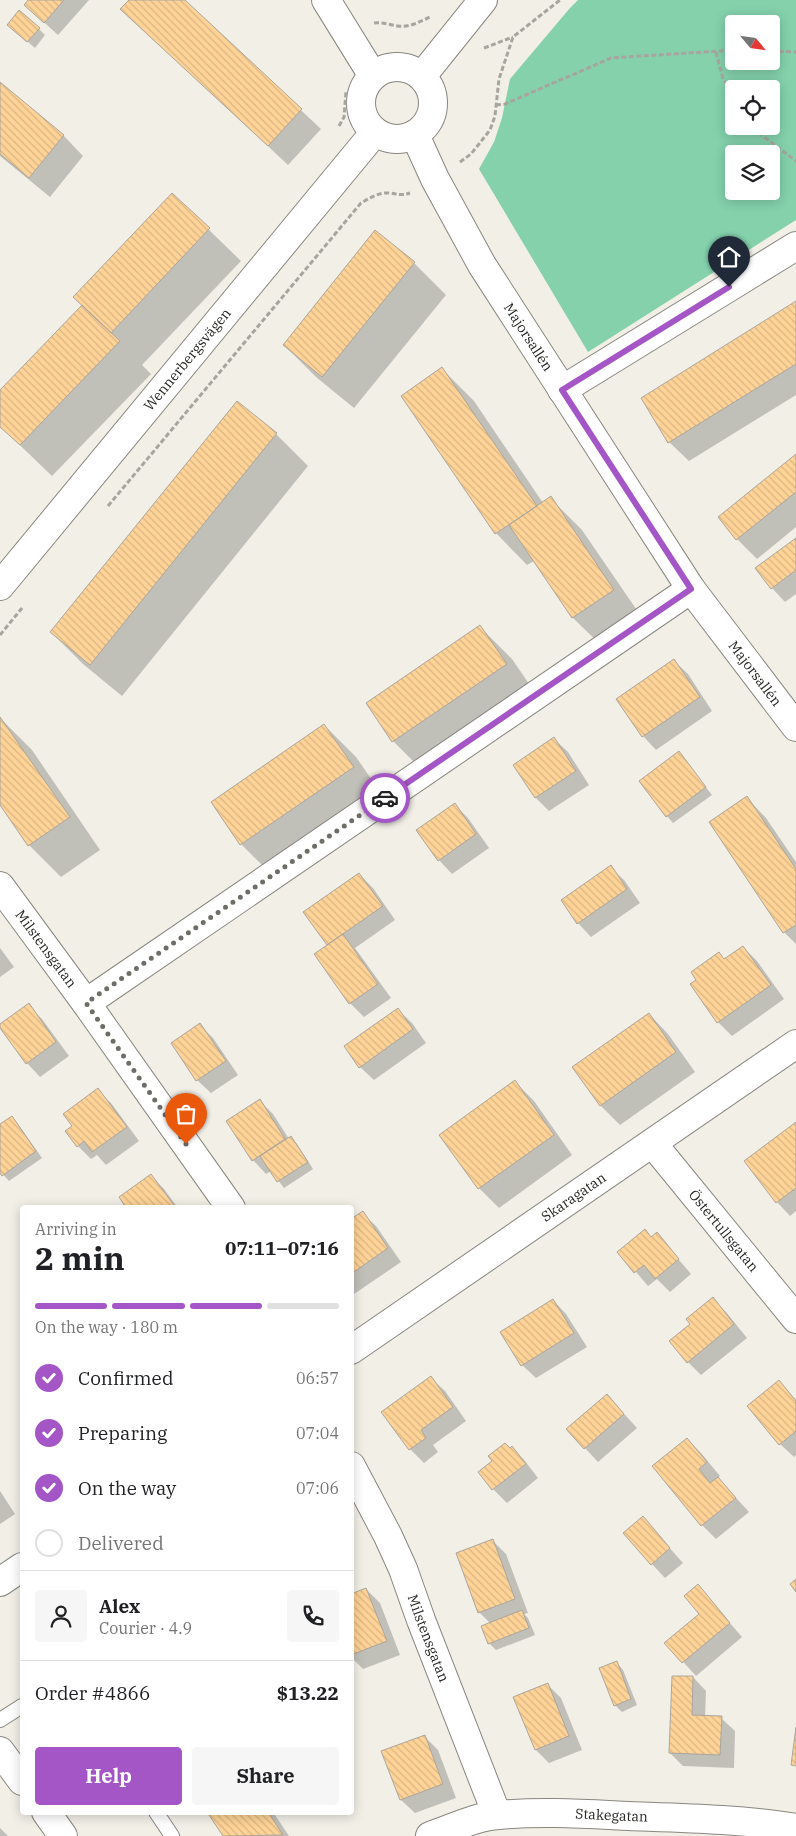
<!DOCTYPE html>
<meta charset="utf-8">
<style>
:root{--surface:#fff;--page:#f6f6f6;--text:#202124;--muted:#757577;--line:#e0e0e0;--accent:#a556c6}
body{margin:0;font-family:"IBM Plex Serif",serif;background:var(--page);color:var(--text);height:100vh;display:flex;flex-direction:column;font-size:19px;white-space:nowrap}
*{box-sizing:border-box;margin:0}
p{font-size:16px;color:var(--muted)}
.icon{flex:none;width:28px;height:28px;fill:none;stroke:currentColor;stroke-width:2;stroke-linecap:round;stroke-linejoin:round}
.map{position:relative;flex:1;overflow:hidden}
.sheet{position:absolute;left:20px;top:1205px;width:334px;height:610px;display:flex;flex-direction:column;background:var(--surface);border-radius:5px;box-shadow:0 2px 12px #0003}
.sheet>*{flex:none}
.needle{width:32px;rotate:119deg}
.buttons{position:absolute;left:725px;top:15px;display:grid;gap:10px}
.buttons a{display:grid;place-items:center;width:55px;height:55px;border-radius:5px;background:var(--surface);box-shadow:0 2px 12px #0003;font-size:25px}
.pin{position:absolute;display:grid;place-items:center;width:42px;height:42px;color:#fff;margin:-51px -21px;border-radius:50% 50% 50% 0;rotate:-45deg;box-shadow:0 0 5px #0007}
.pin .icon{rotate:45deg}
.courier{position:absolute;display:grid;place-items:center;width:50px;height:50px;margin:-25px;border:4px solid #a556c6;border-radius:50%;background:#fff;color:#222;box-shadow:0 1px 6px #0007}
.headline em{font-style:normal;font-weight:700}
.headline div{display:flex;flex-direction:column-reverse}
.headline{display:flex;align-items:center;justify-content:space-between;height:85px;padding:0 15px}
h1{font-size:32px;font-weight:700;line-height:38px}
.bar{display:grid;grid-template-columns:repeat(4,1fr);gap:8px 5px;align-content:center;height:60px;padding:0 15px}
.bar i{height:6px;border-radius:4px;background:var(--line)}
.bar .selected{background:var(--accent)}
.bar p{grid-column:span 4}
.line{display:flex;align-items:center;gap:12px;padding:0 15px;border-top:1px solid var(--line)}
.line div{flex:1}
.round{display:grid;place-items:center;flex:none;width:52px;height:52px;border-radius:5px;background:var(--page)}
ol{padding:0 15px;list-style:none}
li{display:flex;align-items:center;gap:15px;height:55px}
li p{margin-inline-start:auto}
li .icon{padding:5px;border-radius:50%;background:var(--accent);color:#fff;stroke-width:4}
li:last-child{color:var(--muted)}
li i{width:28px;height:28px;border:2px solid var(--line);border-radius:50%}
.action{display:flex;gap:10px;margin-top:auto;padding:10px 15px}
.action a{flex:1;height:58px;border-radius:5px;background:var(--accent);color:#fff;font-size:20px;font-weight:700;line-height:58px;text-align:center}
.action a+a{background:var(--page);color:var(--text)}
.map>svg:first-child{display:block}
</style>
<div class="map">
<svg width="796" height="1836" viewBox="0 0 796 1836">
<defs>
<pattern id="building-back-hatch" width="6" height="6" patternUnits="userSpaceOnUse" patternTransform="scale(1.25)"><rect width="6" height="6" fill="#fed397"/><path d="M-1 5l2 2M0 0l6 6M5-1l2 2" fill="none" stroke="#dab582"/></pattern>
</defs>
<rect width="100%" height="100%" fill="#f1efe6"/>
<!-- green -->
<path fill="#84d1ac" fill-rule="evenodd" d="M 578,0 L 796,0 L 796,220 L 588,352 L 479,169 L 494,142 L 502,118 L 510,79 L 570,8 ZM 734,24 L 771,24 L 771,61 L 734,61 ZM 734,89 L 771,89 L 771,126 L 734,126 ZM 734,154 L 771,154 L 771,191 L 734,191 Z"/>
<!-- shadow -->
<path fill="#0003" d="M 30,0 L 89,0 L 58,35 L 25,5 Z
M 131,0 L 183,0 L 321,129 L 288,165 L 122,9 Z
M 39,29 L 45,35 L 35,48 L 15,31 Z
M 0,84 L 64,136 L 83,156 L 50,197 L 0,156 Z
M 172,194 L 241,261 L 142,365 L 151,374 L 52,476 L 0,426 L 0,392 L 83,305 Z
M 414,263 L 446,295 L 354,408 L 316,377 L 284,345 Z
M 796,303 L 796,395 L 689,461 L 669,442 Z
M 442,369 L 474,401 L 543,503 L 550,498 L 582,530 L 645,622 L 605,649 L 573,618 L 534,561 L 527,565 L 496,533 Z
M 276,434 L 308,466 L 122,696 L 83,664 L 51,632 Z
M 796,456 L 796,527 L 757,559 L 737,539 L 720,518 Z
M 796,539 L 796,594 L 785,602 L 772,588 Z
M 480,627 L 512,659 L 538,697 L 425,773 L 393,741 Z
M 674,661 L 688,674 L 712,711 L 656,750 L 643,736 Z
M 0,718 L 32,750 L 100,850 L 61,877 L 29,845 L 0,803 Z
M 324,725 L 356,757 L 385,799 L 273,876 L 241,844 L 212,802 Z
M 554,739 L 568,752 L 589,785 L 549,811 L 536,798 L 514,765 Z
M 679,753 L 712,795 L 673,823 L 667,816 Z
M 747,798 L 766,818 L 796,862 L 796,944 L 784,932 L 710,823 Z
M 455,805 L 468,818 L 489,848 L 452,874 L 439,860 Z
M 610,867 L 624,880 L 640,903 L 591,937 L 578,923 Z
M 359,874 L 373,888 L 395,920 L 355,948 L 391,998 L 364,1017 L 350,1003 L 316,955 L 329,946 L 305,912 Z
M 743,947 L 757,961 L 784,999 L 732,1036 L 718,1022 L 691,984 L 698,980 L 719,954 L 725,960 Z
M 0,948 L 14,967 L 0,977 Z
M 28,1005 L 42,1019 L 69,1056 L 40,1077 L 27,1063 L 0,1026 Z
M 398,1010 L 412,1023 L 426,1043 L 374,1080 L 360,1067 Z
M 649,1014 L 668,1034 L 695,1072 L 620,1125 L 601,1106 Z
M 200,1025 L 213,1038 L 238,1075 L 211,1093 L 197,1080 Z
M 515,1082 L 534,1101 L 572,1155 L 499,1208 L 479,1188 L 441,1135 Z
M 97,1090 L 111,1103 L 139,1141 L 106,1165 L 97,1155 L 91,1159 L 78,1146 L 74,1126 Z
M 260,1101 L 273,1114 L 289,1139 L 291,1138 L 297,1144 L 313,1169 L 284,1188 L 271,1171 L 266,1174 L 253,1160 Z
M 12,1117 L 18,1124 L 42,1158 L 9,1181 L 0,1171 L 0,1126 Z
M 796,1123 L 796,1211 L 790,1216 L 777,1202 Z
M 151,1176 L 164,1189 L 178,1208 L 128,1208 Z
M 362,1213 L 376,1226 L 401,1262 L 354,1294 L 351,1292 L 351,1221 Z
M 657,1234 L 691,1274 L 670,1292 L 657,1279 L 648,1286 L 619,1252 L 652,1238 Z
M 712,1299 L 726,1312 L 747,1338 L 701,1375 L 688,1362 L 692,1324 Z
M 553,1300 L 566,1314 L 587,1347 L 536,1378 L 522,1365 Z
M 431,1378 L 445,1391 L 466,1421 L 433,1445 L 438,1452 L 424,1463 L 410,1449 L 383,1412 Z
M 779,1382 L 796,1400 L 796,1455 L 794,1457 L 780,1444 Z
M 607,1395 L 637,1428 L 598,1462 L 585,1448 Z
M 687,1439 L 701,1453 L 720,1476 L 718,1478 L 749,1512 L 716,1539 L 702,1525 L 654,1466 Z
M 512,1448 L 525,1461 L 538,1478 L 507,1503 L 493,1489 L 480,1472 Z
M 0,1491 L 15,1514 L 0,1524 Z
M 643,1518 L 683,1563 L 665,1578 L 652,1564 Z
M 492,1540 L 506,1554 L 528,1613 L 524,1614 L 528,1618 L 535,1635 L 496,1650 L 489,1643 L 490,1623 L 479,1612 Z
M 698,1586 L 742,1637 L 696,1676 L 666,1643 L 700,1614 Z
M 366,1589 L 380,1603 L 400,1655 L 363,1669 L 351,1657 L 351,1595 Z
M 617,1663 L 623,1670 L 637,1705 L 622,1712 L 615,1705 Z
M 693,1677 L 706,1691 L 705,1717 L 721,1718 L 735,1731 L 734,1768 L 683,1766 L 670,1753 Z
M 547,1684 L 561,1698 L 582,1750 L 549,1763 L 536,1750 Z
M 424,1736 L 438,1750 L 456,1798 L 415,1813 L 401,1800 Z
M 209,1812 L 273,1812 L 289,1836 L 224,1836 Z
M 0,1828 L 8,1836 L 0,1836 Z"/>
<!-- building -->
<path fill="url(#building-back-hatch)" stroke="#aba69e" d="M 28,0 L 64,0 L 44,23 L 24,5 Z
M 129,0 L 185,0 L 302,109 L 268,146 L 120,9 Z
M 19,10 L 40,28 L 27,42 L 7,25 Z
M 0,82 L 64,135 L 29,178 L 0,154 Z
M 172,193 L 210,228 L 111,333 L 73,297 Z
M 375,230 L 415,262 L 322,377 L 283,345 Z
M 796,301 L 796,364 L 668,443 L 641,398 Z
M 82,305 L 120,341 L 20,445 L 0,427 L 0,390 Z
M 442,367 L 537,506 L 495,534 L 401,396 Z
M 237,401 L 277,433 L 90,665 L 50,632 Z
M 796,454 L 796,492 L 736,540 L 718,517 Z
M 551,496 L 614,590 L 572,618 L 509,525 Z
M 796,538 L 796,570 L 771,589 L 755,568 Z
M 480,625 L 507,664 L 392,742 L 366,703 Z
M 674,659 L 700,697 L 642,737 L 616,699 Z
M 0,717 L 70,817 L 28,846 L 0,805 Z
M 324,724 L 354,767 L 240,845 L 211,802 Z
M 554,737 L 576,771 L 535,798 L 513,765 Z
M 679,751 L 706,787 L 666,817 L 639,781 Z
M 747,796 L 796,869 L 796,925 L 783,933 L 709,822 Z
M 455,803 L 476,834 L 438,861 L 416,830 Z
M 611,865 L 627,889 L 577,924 L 561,900 Z
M 359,873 L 383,906 L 327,945 L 303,912 Z
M 343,934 L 378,984 L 349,1004 L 314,954 Z
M 743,946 L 771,985 L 717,1023 L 690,984 L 696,980 L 691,972 L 719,952 L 724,959 Z
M 29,1003 L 56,1042 L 26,1064 L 0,1028 L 0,1024 Z
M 398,1008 L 413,1029 L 359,1068 L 344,1046 Z
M 649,1013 L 676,1052 L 600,1106 L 572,1067 Z
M 200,1023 L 226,1061 L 196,1081 L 171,1043 Z
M 515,1080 L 554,1135 L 478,1189 L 439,1135 Z
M 98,1088 L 127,1127 L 92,1152 L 84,1141 L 77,1147 L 65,1131 L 72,1126 L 63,1114 Z
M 260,1099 L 285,1139 L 252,1161 L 226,1121 Z
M 12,1116 L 36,1151 L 2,1176 L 0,1173 L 0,1124 Z
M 796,1122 L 796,1188 L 776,1203 L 744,1161 Z
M 291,1136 L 308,1162 L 277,1182 L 260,1156 Z
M 151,1174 L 176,1208 L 126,1208 L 119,1197 Z
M 363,1211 L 388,1248 L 351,1274 L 351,1219 Z
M 645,1229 L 651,1237 L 657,1232 L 679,1259 L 655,1279 L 644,1265 L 634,1273 L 617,1252 Z
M 713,1297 L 734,1324 L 687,1363 L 669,1341 L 690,1324 L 686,1319 Z
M 553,1299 L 574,1333 L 521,1366 L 500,1332 Z
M 431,1376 L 453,1407 L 421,1430 L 426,1438 L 409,1450 L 381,1412 Z
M 779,1380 L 796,1401 L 796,1431 L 779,1445 L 747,1406 Z
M 607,1394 L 624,1414 L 584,1449 L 566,1429 Z
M 687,1438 L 707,1462 L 699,1469 L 710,1483 L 718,1477 L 736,1498 L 701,1526 L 652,1466 Z
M 505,1443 L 510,1448 L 512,1446 L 526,1464 L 492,1490 L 478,1472 L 492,1461 L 488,1456 Z
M 643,1516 L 670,1548 L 651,1565 L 623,1533 Z
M 493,1539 L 515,1599 L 478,1613 L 456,1553 Z
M 796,1579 L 796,1592 L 790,1584 Z
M 698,1584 L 730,1623 L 682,1663 L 664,1643 L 699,1614 L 684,1596 Z
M 366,1588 L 387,1641 L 351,1655 L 351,1594 Z
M 522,1610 L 529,1628 L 488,1644 L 481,1626 Z
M 617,1661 L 631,1699 L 614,1706 L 599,1668 Z
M 672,1676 L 693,1676 L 692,1715 L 722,1716 L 720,1755 L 669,1753 Z
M 548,1683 L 569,1736 L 535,1750 L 513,1697 Z
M 796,1727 L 796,1766 L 791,1765 Z
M 425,1735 L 443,1784 L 400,1800 L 381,1751 Z
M 207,1812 L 268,1812 L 283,1835 L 223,1836 Z"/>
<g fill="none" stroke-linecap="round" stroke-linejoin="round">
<defs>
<path id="service" d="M 0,1720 L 22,1706
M 156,1812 L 172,1836"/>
<g id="minor">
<path d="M 326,0 L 373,76"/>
<path id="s1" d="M 415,135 L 435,179 L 482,265 L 691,589 L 796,727"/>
<path d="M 562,390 L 796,246"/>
<path id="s2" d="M 0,886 L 86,1003 L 231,1208"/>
<path d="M 86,1003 L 691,589"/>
<path id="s3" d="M 653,1144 L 796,1319"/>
<path id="s4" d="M 351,1350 L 796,1044"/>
<path id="s5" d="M 351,1466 L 388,1536 L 403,1569 L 421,1620 L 497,1815"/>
<path d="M 0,1582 L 22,1567"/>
<path d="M 0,1751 L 22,1781"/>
<path d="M 46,1812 L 63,1836"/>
<path id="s6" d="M 430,1836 C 451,1829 477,1816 499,1815 C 542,1811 586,1814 629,1816 C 684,1818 741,1819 796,1828"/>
</g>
<g id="secondary">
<circle cx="397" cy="103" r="36"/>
<path d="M 422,76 L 483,0"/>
<path id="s7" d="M 0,586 L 375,132"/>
</g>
</defs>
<!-- service casing -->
<use href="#service" stroke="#89877f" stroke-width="16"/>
<!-- minor casing -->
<use href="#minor" stroke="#89877f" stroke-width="30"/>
<!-- secondary casing -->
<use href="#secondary" stroke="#89877f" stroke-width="30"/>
<!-- path -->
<path stroke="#a7a59e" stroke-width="3" stroke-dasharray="5 2.5" stroke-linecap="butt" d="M 374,23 C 383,22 390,25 398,26 C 409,28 421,21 430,17
M 484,48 L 513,37
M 771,51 L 796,52
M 716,52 L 723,79 L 734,95
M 496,105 L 505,104 L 611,58 L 734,50
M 339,126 L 344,117 L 346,91
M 755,126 L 760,134 L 796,161
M 460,162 L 471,154 L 479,144 L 490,130 L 495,116 L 499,79 L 513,37 L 560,0
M 108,506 L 361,203 C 370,198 379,192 389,193 C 398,194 401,196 410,193
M 0,635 L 22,608"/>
<!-- service -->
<use href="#service" stroke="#fff" stroke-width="14"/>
<!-- minor -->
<use href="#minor" stroke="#fff" stroke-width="28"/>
<!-- secondary -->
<use href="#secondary" stroke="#fff" stroke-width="28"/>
</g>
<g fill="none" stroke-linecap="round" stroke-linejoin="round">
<!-- done -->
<path stroke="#6e6d68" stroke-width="5" stroke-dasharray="0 9" d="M 186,1144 L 86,1003 L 385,798"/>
<!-- route -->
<path stroke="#a556c6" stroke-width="6" d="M 385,798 L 691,589 L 562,390 L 729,287"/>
</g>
<g text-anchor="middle" stroke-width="4" stroke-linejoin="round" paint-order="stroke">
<!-- street labels -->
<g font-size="14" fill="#282724" stroke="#fefcf3">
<text dy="5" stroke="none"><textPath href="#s1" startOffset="232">Majorsallén</textPath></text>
<text dy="5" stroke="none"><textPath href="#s7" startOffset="294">Wennerbergsvägen</textPath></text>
<text dy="5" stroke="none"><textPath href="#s1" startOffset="638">Majorsallén</textPath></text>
<text dy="5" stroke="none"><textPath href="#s2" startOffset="78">Milstensgatan</textPath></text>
<text dy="5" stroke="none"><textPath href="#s4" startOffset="270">Skaragatan</textPath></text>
<text dy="5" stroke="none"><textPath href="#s3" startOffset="112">Östertullsgatan</textPath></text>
<text dy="5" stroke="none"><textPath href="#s5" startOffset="189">Milstensgatan</textPath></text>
<text dy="5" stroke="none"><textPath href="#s6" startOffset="185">Stakegatan</textPath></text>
</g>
</g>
</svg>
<div class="buttons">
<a><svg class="needle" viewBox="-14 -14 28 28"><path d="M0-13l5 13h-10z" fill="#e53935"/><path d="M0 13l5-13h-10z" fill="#757577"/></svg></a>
<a><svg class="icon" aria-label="locate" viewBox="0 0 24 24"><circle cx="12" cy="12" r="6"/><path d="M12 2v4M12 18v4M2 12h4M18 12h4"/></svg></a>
<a><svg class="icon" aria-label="layers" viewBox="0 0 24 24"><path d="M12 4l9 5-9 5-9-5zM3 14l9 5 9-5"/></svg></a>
</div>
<div class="pin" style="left:186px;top:1144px;background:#ea580c"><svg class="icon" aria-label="bag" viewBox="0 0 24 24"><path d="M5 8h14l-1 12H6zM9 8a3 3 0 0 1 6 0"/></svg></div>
<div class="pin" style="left:729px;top:287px;background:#1f2937"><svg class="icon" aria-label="home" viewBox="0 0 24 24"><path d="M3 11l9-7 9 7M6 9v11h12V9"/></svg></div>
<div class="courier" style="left:385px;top:798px"><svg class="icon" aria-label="car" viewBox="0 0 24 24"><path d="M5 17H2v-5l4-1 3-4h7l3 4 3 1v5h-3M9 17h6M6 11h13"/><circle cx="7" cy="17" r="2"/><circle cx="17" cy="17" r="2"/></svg></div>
<section class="sheet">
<div class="headline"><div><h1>2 min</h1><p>Arriving in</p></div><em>07:11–07:16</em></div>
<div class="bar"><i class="selected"></i><i class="selected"></i><i class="selected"></i><i></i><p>On the way · 180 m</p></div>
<ol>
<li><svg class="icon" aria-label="check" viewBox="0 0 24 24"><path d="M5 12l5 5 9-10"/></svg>Confirmed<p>06:57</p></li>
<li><svg class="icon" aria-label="check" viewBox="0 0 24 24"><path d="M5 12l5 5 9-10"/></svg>Preparing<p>07:04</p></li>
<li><svg class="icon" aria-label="check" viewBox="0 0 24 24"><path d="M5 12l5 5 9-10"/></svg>On the way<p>07:06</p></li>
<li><i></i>Delivered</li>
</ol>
<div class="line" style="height:90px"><a class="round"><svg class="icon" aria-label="person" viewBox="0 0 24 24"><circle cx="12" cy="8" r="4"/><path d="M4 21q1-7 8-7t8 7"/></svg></a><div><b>Alex</b><p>Courier · 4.9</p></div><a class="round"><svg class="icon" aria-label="phone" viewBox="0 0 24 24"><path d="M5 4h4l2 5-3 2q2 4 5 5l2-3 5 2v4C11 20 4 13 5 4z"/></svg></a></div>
<div class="line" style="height:65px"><div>Order #4866</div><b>$13.22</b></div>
<div class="action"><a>Help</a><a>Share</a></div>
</section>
</div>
